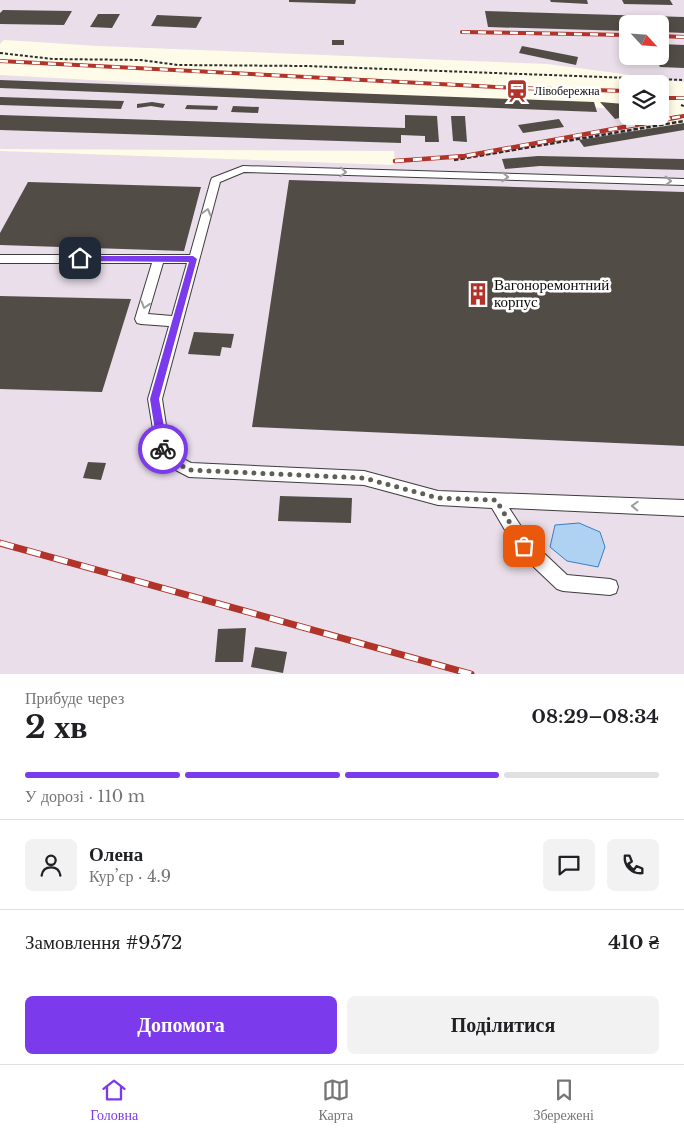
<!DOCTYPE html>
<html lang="uk">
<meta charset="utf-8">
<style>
:root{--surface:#fff;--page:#f2f2f2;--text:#202124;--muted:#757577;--line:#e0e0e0;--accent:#7c3aed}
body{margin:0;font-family:"Libre Baskerville",serif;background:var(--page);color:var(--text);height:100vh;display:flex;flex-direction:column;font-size:19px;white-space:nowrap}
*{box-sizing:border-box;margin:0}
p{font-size:16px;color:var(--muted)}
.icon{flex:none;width:28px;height:28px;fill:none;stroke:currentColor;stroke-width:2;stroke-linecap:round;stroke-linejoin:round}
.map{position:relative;height:674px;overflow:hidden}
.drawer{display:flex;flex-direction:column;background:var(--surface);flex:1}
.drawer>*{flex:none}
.needle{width:32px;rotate:116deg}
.controls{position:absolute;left:619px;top:15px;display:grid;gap:10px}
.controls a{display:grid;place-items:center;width:50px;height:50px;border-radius:8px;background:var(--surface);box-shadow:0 2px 8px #0003;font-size:25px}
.pin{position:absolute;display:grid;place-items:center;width:42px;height:42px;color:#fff;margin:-21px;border-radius:10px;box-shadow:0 2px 8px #0006}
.courier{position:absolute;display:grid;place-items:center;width:50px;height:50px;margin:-25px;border:4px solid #7c3aed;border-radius:50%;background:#fff;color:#222;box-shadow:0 1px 6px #0007}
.head em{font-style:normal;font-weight:800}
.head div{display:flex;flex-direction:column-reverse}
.head{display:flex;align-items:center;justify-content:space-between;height:85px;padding:0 25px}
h1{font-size:32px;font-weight:800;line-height:38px}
.bar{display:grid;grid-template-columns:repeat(4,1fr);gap:8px 5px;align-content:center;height:60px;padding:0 25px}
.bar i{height:6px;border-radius:4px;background:var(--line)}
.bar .current{background:var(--accent)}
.bar p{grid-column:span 4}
.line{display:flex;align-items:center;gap:12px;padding:0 25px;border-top:1px solid var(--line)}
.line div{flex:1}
.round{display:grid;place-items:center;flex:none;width:52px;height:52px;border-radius:8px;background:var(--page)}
.action{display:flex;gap:10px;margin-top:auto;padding:10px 25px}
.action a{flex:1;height:58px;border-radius:8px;background:var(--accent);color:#fff;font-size:20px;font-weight:800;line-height:58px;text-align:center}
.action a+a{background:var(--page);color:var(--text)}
.tab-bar{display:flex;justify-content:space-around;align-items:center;height:70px;border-top:1px solid var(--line);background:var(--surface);font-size:14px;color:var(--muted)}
.tab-bar a{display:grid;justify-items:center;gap:2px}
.tab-bar .current{color:var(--accent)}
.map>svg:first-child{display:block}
</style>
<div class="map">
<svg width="684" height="674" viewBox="0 0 684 674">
<rect width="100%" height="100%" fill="#fefce8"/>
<!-- industrial -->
<path fill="#e9dee9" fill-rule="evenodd" d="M 0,0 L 684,0 L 684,82 L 547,64 L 98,46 L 4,40 L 0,44 ZM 628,24 L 660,24 L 660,56 L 628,56 Z
M 0,75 L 624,109 L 639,131 L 684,124 L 684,674 L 0,674 L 0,151 L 393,165 L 395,161 L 394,151 L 0,149 Z"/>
<!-- water -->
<path fill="#afd2f3" stroke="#3a7ec6" d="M 579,523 L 600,532 L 605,547 L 598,567 L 567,561 L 550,547 L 555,525 Z"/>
<!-- building -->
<path fill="#524c47" d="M 289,0 L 356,0 L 355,4 L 289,2 Z
M 550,0 L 587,0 L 588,4 L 551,2 Z
M 622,0 L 670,0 L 673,5 L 624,4 Z
M 3,10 L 72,11 L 64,25 L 0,24 L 0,13 Z
M 485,11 L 684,17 L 684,33 L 660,32 L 660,24 L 628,24 L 628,31 L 488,27 Z
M 98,14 L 120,14 L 112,28 L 90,27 Z
M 157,15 L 202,17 L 196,28 L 151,26 Z
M 332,40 L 344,40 L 344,45 L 332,45 Z
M 660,44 L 684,45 L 684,68 L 660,67 L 655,56 L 660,56 Z
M 522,46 L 578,57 L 576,65 L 519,53 Z
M 0,80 L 594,102 L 597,112 L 0,88 Z
M 0,97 L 124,101 L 121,109 L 0,105 Z
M 152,102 L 165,104 L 163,108 L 151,106 L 137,108 L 137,104 Z
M 600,102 L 624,104 L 628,107 L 628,116 L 615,119 Z
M 187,105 L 218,106 L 217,110 L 185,109 Z
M 233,106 L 259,107 L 258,113 L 231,112 Z
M 0,115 L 405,128 L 405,115 L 437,116 L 439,142 L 425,142 L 425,136 L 401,135 L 401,143 L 0,130 Z
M 451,116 L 465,116 L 467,142 L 453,141 Z
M 559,119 L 564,127 L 523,133 L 518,125 Z
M 684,123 L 684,130 L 584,147 L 579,140 Z
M 538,156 L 684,159 L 684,170 L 540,166 L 505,169 L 502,159 Z
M 289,180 L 684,192 L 684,446 L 252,427 Z
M 28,182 L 201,187 L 184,251 L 0,245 L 0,233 Z
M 0,296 L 131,299 L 102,392 L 0,389 Z
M 194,332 L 234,334 L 231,348 L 222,347 L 220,356 L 188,354 Z
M 88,462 L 106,463 L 101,480 L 83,478 Z
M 280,496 L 352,498 L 351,523 L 278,521 Z
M 246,628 L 243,662 L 215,662 L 218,629 Z
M 255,647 L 287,652 L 283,673 L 251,667 Z"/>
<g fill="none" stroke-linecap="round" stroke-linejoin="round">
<defs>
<path id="service" d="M 243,166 L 684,179 L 684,185 L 244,172 L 220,182 L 162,399 L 169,445 L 178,456 L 191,463 L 364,471 L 438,491 L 684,500 L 684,516 L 509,508 L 530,540 L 567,575 L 610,579 L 616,581 L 618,587 L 616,593 L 610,595 L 563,591 L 557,589 L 518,552 L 492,508 L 438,505 L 364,485 L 189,477 L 168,466 L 157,453 L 148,399 L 169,326 L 141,324 L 137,323 L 135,319 L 152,263 L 0,263 L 0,255 L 190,255 L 211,180 L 212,178 ZM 163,263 L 187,263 L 172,316 L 148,314 Z"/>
</defs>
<!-- service casing -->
<use href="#service" stroke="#3d3d3d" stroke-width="2"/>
<!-- path-far1 -->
<path stroke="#2c2c2c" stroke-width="2" stroke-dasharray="3 2" stroke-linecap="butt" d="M 0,53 L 53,59 L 141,60 L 178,65 L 306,66 L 684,80
M 681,105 L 684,106"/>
<!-- path -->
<path stroke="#2c2c2c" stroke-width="2.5" stroke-dasharray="4.5 2" stroke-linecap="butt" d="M 454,160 L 684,121"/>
<!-- service -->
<use href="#service" fill="#fff" fill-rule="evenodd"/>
<defs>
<path id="rail-far2" d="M 462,32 L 628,35
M 660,36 L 684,37
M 0,61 L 517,88 L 628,91
M 660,98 L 684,98
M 672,118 L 684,116"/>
<path id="rail-far1" d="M 395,161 L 465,156 L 679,117"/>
<path id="rail" d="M 0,543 L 471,674"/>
</defs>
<!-- rail-far2 casing -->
<use href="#rail-far2" stroke="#b23329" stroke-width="4"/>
<!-- rail-far1 casing -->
<use href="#rail-far1" stroke="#b23329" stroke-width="4.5"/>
<!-- rail casing -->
<use href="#rail" stroke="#b23329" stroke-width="7"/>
<!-- rail-far2 -->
<use href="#rail-far2" stroke="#fff" stroke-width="2.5" stroke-dasharray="8" stroke-linecap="butt"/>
<!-- rail-far1 -->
<use href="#rail-far1" stroke="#fff" stroke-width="3" stroke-dasharray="9" stroke-linecap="butt"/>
<!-- rail -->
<use href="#rail" stroke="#fff" stroke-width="5" stroke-dasharray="14" stroke-linecap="butt"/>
</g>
<!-- one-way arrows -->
<defs><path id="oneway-chevron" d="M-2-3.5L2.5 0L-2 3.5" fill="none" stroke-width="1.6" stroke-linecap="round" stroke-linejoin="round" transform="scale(1.25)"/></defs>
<g stroke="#9d9d9d">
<use href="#oneway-chevron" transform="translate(343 172) rotate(2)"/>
<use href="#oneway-chevron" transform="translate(505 177) rotate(2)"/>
<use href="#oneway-chevron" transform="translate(668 181) rotate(2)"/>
<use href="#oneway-chevron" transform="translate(207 212) rotate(-74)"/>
<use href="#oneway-chevron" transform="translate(145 305) rotate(107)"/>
<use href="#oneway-chevron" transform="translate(635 506) rotate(-178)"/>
</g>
<!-- route -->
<path fill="#7c3aed" d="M 77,256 L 193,256 L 197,259 L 159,399 L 168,449 L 166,452 L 160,452 L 158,449 L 150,399 L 189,262 L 80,261 L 77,260 Z"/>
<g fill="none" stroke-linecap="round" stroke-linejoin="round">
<!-- done -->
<path stroke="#5f5f58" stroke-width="5" stroke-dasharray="0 9" d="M 163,449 L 173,461 L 189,470 L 364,478 L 438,498 L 496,500 L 524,546"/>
</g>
<!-- icons -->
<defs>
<symbol id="station-bare" viewBox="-9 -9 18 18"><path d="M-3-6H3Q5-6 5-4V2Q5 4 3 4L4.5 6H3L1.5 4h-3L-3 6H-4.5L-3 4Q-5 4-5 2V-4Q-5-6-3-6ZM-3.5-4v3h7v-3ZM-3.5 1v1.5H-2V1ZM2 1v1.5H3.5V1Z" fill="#b23329" stroke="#fff" stroke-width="2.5" paint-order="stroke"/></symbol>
<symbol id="building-bare" viewBox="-9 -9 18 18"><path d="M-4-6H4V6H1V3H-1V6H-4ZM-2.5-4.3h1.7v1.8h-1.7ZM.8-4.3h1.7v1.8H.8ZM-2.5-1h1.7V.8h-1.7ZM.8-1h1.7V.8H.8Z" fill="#b23329" stroke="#fff" stroke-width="2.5" paint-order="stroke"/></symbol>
</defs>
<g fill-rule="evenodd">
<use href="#station-bare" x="501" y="75" width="32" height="32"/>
<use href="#building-bare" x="462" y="278" width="32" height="32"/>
</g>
<g text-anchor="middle" stroke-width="5" stroke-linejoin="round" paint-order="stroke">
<!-- far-poi labels -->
<g font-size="12" fill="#0a0a0a" stroke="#fff" text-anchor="start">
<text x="534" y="95">Лівобережна</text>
</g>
<!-- poi labels -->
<g font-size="15" fill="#0a0a0a" stroke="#fff" text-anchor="start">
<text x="494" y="290">Вагоноремонтний<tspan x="494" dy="17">корпус</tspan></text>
</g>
</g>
</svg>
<div class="controls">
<a><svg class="needle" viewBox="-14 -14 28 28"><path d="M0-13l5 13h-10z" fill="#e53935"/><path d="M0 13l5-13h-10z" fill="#757577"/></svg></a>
<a><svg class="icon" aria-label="layers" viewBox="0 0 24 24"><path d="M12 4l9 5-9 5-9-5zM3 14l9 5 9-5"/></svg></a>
</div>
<div class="pin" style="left:524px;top:546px;background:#ea580c"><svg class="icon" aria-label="bag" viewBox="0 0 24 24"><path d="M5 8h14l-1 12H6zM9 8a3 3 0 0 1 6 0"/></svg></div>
<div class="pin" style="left:80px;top:258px;background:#1f2937"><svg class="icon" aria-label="home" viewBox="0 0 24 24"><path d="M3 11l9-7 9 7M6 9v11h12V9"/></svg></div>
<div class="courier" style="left:163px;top:449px"><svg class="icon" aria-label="bike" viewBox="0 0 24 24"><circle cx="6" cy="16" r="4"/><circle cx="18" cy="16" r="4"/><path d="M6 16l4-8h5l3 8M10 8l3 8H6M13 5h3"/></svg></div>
</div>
<section class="drawer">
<div class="head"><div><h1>2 хв</h1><p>Прибуде через</p></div><em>08:29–08:34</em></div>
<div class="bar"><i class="current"></i><i class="current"></i><i class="current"></i><i></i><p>У дорозі · 110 m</p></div>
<div class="line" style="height:90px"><a class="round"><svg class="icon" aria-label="person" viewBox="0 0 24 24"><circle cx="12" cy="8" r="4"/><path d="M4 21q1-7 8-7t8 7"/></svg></a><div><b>Олена</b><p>Кур’єр · 4.9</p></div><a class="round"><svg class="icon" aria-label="chat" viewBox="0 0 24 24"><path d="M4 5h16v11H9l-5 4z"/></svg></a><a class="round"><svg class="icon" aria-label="phone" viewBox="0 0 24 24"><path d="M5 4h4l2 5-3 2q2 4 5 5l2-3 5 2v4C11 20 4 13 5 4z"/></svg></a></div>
<div class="line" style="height:65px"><div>Замовлення #9572</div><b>410 ₴</b></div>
<div class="action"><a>Допомога</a><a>Поділитися</a></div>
</section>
<nav class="tab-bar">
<a class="current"><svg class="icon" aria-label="home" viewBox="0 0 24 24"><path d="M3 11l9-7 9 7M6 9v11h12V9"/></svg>Головна</a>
<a><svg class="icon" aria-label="map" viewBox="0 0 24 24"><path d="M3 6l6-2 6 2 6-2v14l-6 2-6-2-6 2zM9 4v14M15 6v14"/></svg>Карта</a>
<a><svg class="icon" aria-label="saved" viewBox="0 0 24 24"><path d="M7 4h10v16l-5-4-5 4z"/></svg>Збережені</a>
</nav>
